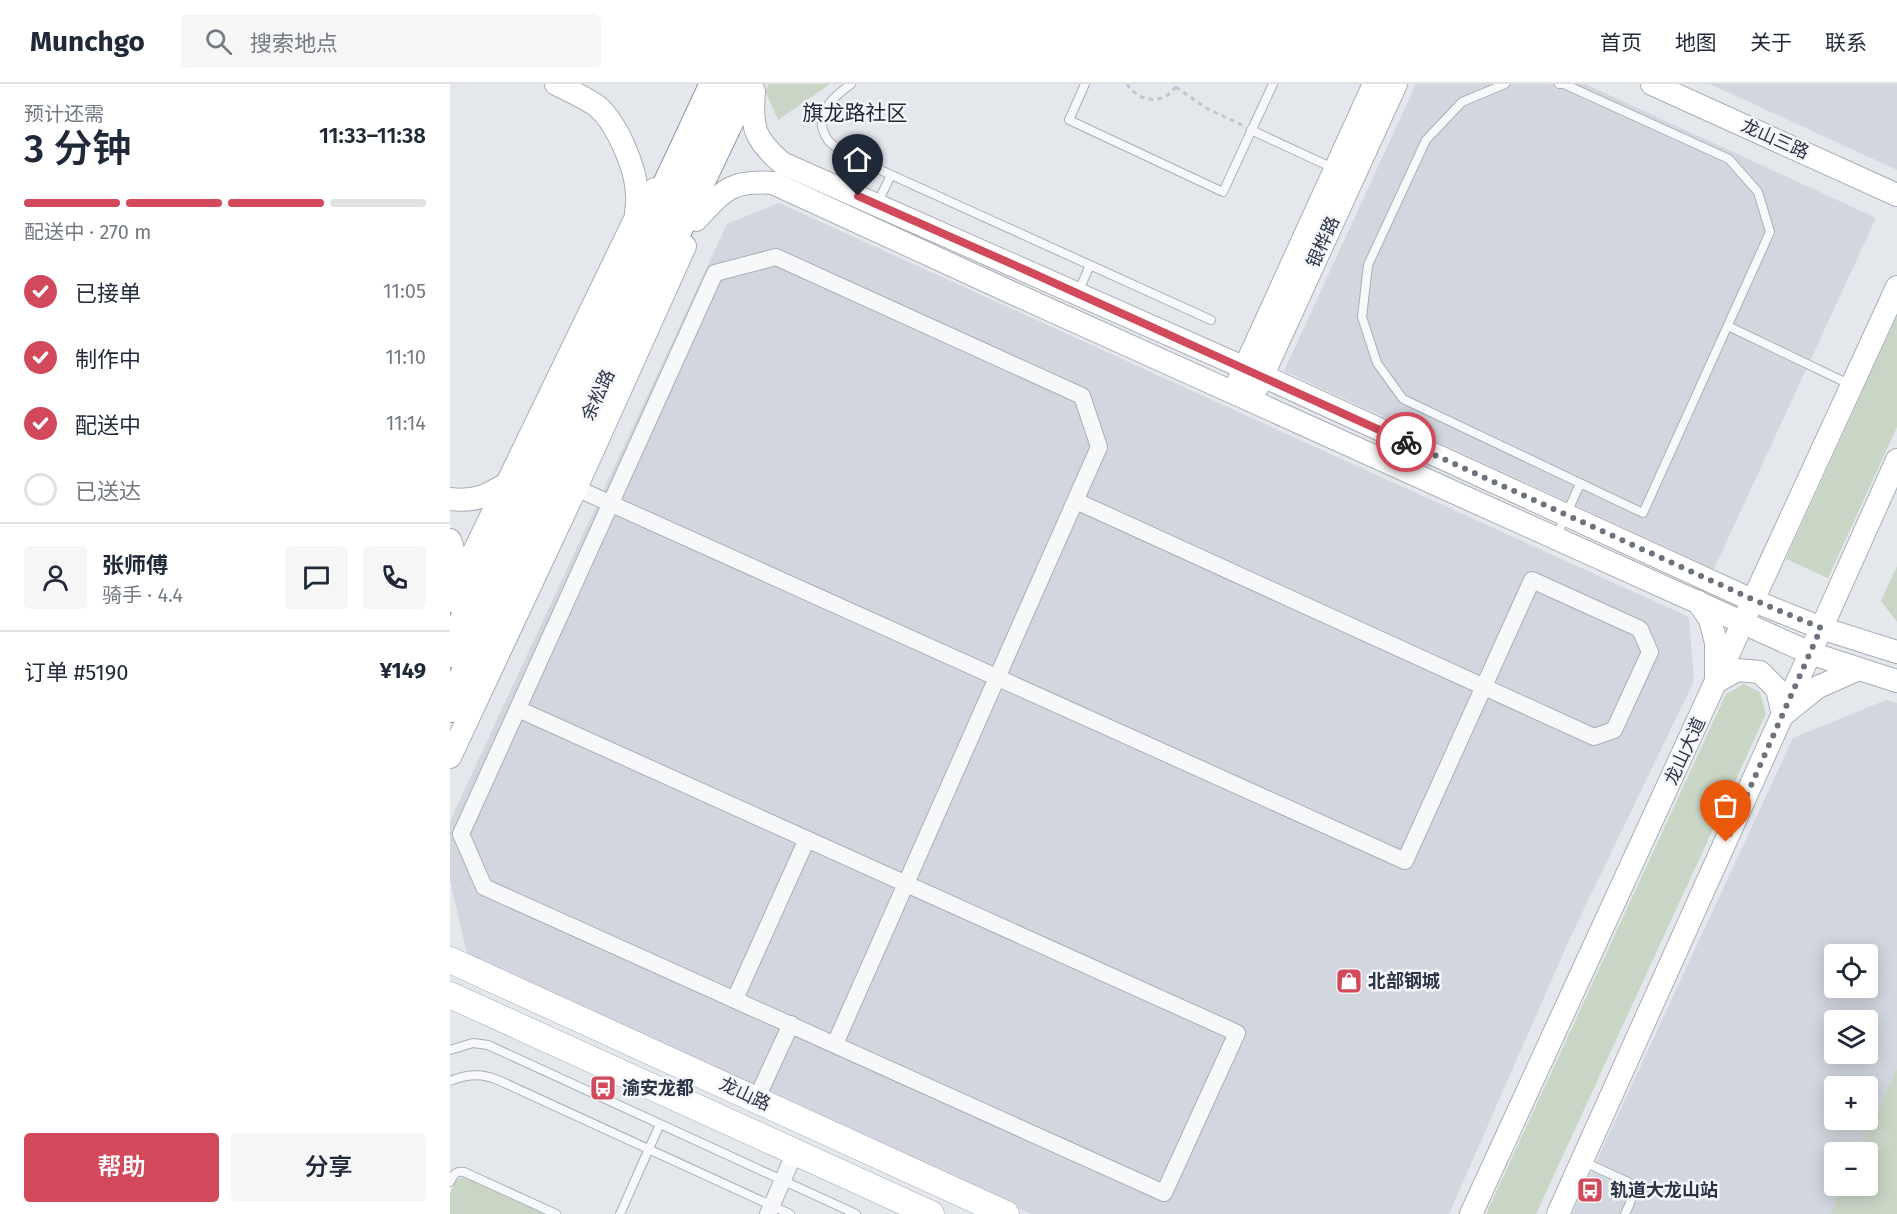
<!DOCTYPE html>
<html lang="zh">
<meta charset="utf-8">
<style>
:root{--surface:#fff;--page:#f6f6f7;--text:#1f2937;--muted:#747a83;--line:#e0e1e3;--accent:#d1495b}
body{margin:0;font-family:"Fira Sans","Noto Sans SC",sans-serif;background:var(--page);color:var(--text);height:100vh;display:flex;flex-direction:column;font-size:22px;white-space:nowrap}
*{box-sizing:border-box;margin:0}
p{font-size:20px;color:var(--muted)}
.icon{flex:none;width:33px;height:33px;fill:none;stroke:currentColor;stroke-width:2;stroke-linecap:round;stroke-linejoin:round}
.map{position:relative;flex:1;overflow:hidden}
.sheet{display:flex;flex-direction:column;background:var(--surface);width:450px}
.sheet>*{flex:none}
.controls{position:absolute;left:1374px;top:860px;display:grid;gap:12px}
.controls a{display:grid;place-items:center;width:54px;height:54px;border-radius:6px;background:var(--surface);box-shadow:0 3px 15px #0003;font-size:30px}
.pin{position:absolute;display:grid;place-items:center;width:51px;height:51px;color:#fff;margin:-62px -26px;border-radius:50% 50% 50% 0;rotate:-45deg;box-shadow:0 0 6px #0007}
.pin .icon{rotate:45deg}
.courier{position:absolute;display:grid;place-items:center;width:60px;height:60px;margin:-30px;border:4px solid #d1495b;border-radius:50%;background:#fff;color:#222;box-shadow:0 2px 8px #0007}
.summary em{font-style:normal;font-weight:600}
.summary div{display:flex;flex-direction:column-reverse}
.summary{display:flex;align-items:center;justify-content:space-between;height:102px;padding:0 24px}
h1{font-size:39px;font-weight:600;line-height:45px}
.bar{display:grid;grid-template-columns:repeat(4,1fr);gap:9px 6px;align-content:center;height:72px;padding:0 24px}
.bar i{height:8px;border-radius:4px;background:var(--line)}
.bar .active{background:var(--accent)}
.bar p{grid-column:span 4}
.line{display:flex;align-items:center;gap:15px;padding:0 24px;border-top:2px solid var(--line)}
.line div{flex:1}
.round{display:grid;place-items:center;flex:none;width:63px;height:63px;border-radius:6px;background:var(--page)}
ol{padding:0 24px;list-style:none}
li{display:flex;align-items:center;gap:18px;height:66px}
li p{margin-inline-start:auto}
li .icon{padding:6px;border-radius:50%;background:var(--accent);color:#fff;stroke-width:4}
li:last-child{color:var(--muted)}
li i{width:33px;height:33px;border:3px solid var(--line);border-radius:50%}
.primary-button{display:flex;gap:12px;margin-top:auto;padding:12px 24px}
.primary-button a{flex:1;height:69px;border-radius:6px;background:var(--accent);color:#fff;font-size:24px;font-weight:600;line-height:69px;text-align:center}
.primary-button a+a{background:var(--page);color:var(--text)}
header{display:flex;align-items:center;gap:36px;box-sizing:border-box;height:84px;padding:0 30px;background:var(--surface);border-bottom:2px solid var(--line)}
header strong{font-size:28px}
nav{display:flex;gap:33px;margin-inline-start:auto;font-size:21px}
.search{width:420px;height:54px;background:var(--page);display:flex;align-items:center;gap:15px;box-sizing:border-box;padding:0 21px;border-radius:6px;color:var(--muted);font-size:22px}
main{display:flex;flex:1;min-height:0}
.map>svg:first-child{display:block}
</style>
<header>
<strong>Munchgo</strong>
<div class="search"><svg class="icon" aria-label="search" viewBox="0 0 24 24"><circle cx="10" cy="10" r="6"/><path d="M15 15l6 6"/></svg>搜索地点</div>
<nav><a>首页</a><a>地图</a><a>关于</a><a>联系</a></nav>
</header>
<main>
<section class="sheet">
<div class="summary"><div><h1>3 分钟</h1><p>预计还需</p></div><em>11:33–11:38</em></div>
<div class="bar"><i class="active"></i><i class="active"></i><i class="active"></i><i></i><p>配送中 · 270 m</p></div>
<ol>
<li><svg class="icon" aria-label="check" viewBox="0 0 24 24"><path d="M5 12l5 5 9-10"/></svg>已接单<p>11:05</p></li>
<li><svg class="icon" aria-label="check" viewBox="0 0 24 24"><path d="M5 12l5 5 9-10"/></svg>制作中<p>11:10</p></li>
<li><svg class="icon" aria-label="check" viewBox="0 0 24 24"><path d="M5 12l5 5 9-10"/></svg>配送中<p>11:14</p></li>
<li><i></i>已送达</li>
</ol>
<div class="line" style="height:108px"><a class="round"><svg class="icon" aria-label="person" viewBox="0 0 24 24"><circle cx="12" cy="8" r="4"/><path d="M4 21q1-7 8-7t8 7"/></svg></a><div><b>张师傅</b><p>骑手 · 4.4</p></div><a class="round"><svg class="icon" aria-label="chat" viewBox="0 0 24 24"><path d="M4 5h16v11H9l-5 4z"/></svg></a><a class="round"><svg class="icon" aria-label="phone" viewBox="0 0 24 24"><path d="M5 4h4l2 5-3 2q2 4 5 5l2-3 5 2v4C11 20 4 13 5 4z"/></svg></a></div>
<div class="line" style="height:78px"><div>订单 #5190</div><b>¥149</b></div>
<div class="primary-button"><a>帮助</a><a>分享</a></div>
</section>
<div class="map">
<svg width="1447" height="1130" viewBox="0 0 1447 1130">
<rect width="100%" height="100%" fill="#e4e7ec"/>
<!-- built -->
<path fill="#d2d6de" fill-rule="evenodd" d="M 966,0 L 1135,0 L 1426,134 L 1264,485 L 834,287 Z
M 1260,0 L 1447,0 L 1447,86 Z
M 329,119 L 1239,533 L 1244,597 L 1120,854 L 999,1130 L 581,1130 L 347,1024 L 17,870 L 0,796 L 0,737 L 277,140 Z
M 1436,616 L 1447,619 L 1447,984 L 1409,1068 L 1384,1068 L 1384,1101 L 1394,1101 L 1380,1130 L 1122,1130 L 1343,654 ZM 1384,870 L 1418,870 L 1418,903 L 1384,903 ZM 1384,936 L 1418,936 L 1418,969 L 1384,969 ZM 1384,1002 L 1418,1002 L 1418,1035 L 1384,1035 Z"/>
<!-- green -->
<path fill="#c9d6c5" d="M 319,0 L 380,0 L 328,36 L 315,7 Z
M 1447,232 L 1447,343 L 1378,494 L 1336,475 Z
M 1447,482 L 1447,538 L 1431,517 Z
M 1294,600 L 1310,608 L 1316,630 L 1086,1130 L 1036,1130 L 1276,610 Z
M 1447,984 L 1447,1130 L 1380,1130 L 1394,1101 L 1418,1101 L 1418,1068 L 1409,1068 Z
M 14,1093 L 94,1130 L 0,1130 L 0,1110 L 6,1096 Z"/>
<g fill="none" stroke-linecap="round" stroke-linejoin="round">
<defs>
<path id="lane" d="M 401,0 C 383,13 361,32 378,56 C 382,61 388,65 393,69 L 761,236
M 635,0 L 619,36 L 773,108 L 823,0
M 1055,0 L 1012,18 L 976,56 L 918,181 L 912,233 L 927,279 L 953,315 L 1193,429 L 1320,148 L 1308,108 L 1279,75 L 1114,0 L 1109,0
M 801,46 L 885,85
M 427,120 L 441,91
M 628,209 L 640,181
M 1278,242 L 1401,301
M 1106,453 L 1130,400
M 0,966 L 23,959 L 38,961 L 406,1130
M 0,997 C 17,990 31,989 48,996 L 340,1130
M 1132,1077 L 1178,1098 C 1187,1108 1180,1119 1175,1130
M 0,1098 C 3,1091 5,1087 14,1088 L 106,1130
M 170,1130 L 210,1040"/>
<path id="street" d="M 126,404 L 955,777 L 1082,496 L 1190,545 L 1200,568 L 1164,646 L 1144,653 L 626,417
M 68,625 C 307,733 547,841 787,949 L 714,1109 L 34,803 L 11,750 L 265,189 L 326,173 L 632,312 L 649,363 L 385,960
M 285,915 L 357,755
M 306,1016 L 341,940
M 318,1130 L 345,1068"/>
<path id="secondary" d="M 106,0 C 120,7 134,13 147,22 C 167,39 186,84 187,110 C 188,117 186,125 186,133
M 1202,0 L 1447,111
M 304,7 C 301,43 304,55 332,79 L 813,292 L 1304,517 L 1371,544 L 1447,568
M 246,136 C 274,106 280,96 323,99 L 569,212 L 1360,569 L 1447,597
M 789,296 L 924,0
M 807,304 L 946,0
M 0,415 C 26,418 36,412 58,399
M 0,456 C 6,471 6,485 4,501
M 0,517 L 186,133 L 205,105
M 1247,517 L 1260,535 L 1266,559 L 1266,598 L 1287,586 L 1310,588 L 1327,605 L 1333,631 L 1368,603 L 1409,585
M 0,673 L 126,404 L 235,162
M 1021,1130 L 1447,203
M 1108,1130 L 1447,376"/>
<path id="primary" d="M 0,876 L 556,1130
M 0,911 L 481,1130"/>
<path id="highway" d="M 0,568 L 265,0
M 0,623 L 296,0"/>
</defs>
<!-- lane casing -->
<use href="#lane" stroke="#a9aeb7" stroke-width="10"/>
<!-- street casing -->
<use href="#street" stroke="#a9aeb7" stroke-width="18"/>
<!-- secondary casing -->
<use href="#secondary" stroke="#a9aeb7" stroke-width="24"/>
<!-- primary casing -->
<use href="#primary" stroke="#a3abb8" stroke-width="27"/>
<!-- highway casing -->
<use href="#highway" stroke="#8b94a3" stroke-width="32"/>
<!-- path -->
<path stroke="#c2c5cb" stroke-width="3" stroke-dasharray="4.5 4.5" stroke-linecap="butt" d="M 677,0 C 689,19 716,22 727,0
M 726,3 L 756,24 L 792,41"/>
<!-- lane -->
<use href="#lane" stroke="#f7f8fa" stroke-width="8"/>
<!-- street -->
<use href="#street" stroke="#f7f8fa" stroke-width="16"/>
<!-- secondary -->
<use href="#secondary" stroke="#fff" stroke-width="22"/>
<!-- primary -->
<use href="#primary" stroke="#fff" stroke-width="26"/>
<!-- highway -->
<use href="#highway" stroke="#fff" stroke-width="30"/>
</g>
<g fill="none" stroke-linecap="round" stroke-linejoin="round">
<!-- done -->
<path stroke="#6c737f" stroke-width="6" stroke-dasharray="0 10.8" d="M 956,358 L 1304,516 L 1371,544 L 1276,758"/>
<!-- route -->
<path stroke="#d1495b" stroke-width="8" d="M 408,112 L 580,188 L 956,358"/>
</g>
<!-- icons -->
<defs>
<symbol id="shop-square" viewBox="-11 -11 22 22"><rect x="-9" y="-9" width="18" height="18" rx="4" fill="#d1495b" stroke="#f4f6f9"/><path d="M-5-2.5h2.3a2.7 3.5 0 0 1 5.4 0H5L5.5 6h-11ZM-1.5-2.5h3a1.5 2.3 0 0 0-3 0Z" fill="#fff"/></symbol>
<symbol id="bus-square" viewBox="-11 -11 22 22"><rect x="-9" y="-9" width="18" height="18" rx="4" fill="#d1495b" stroke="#f4f6f9"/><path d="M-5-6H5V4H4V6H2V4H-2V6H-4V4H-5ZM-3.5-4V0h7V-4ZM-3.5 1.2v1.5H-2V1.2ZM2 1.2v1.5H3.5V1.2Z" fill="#fff"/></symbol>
</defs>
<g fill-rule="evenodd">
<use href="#shop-square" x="884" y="882" width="30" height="30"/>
<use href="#bus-square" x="138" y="989" width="30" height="30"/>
<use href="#bus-square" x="1125" y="1091" width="30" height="30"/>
</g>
<g text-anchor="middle" stroke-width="5" stroke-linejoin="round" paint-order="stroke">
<!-- street labels -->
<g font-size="18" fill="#2b3445" stroke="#f4f6f9">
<text transform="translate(1325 55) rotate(24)" y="6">龙山三路</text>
<text transform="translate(873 158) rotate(-66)" y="6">银桦路</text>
<text transform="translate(148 311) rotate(-65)" y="6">余松路</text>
<text transform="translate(1235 667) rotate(-65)" y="6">龙山大道</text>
<text transform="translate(295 1010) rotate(25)" y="6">龙山路</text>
</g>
<!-- poi labels -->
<g font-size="18" font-weight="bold" fill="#2b3445" stroke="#f4f6f9" text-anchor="start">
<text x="918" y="903">北部钢城</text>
<text x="172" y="1010">渝安龙都</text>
<text x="1160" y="1112">轨道大龙山站</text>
</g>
<!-- quarter labels -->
<g font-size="21" fill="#1d2536" stroke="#f4f6f9">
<text x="405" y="36">旗龙路社区</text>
</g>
</g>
</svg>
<div class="controls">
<a><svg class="icon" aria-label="locate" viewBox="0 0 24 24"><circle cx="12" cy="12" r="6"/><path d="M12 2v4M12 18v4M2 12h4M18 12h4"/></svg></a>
<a><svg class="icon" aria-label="layers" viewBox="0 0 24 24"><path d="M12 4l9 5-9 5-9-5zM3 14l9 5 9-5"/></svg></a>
<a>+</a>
<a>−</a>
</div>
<div class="pin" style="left:1276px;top:758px;background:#ea580c"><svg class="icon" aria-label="bag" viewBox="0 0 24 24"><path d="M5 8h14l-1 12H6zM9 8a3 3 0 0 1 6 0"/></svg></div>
<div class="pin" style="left:408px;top:112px;background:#1f2937"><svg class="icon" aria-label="home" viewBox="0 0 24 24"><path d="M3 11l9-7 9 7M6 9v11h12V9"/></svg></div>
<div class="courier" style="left:956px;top:358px"><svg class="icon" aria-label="bike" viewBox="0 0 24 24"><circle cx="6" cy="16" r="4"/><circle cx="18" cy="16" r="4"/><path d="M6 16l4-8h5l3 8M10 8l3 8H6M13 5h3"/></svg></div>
</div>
</main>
